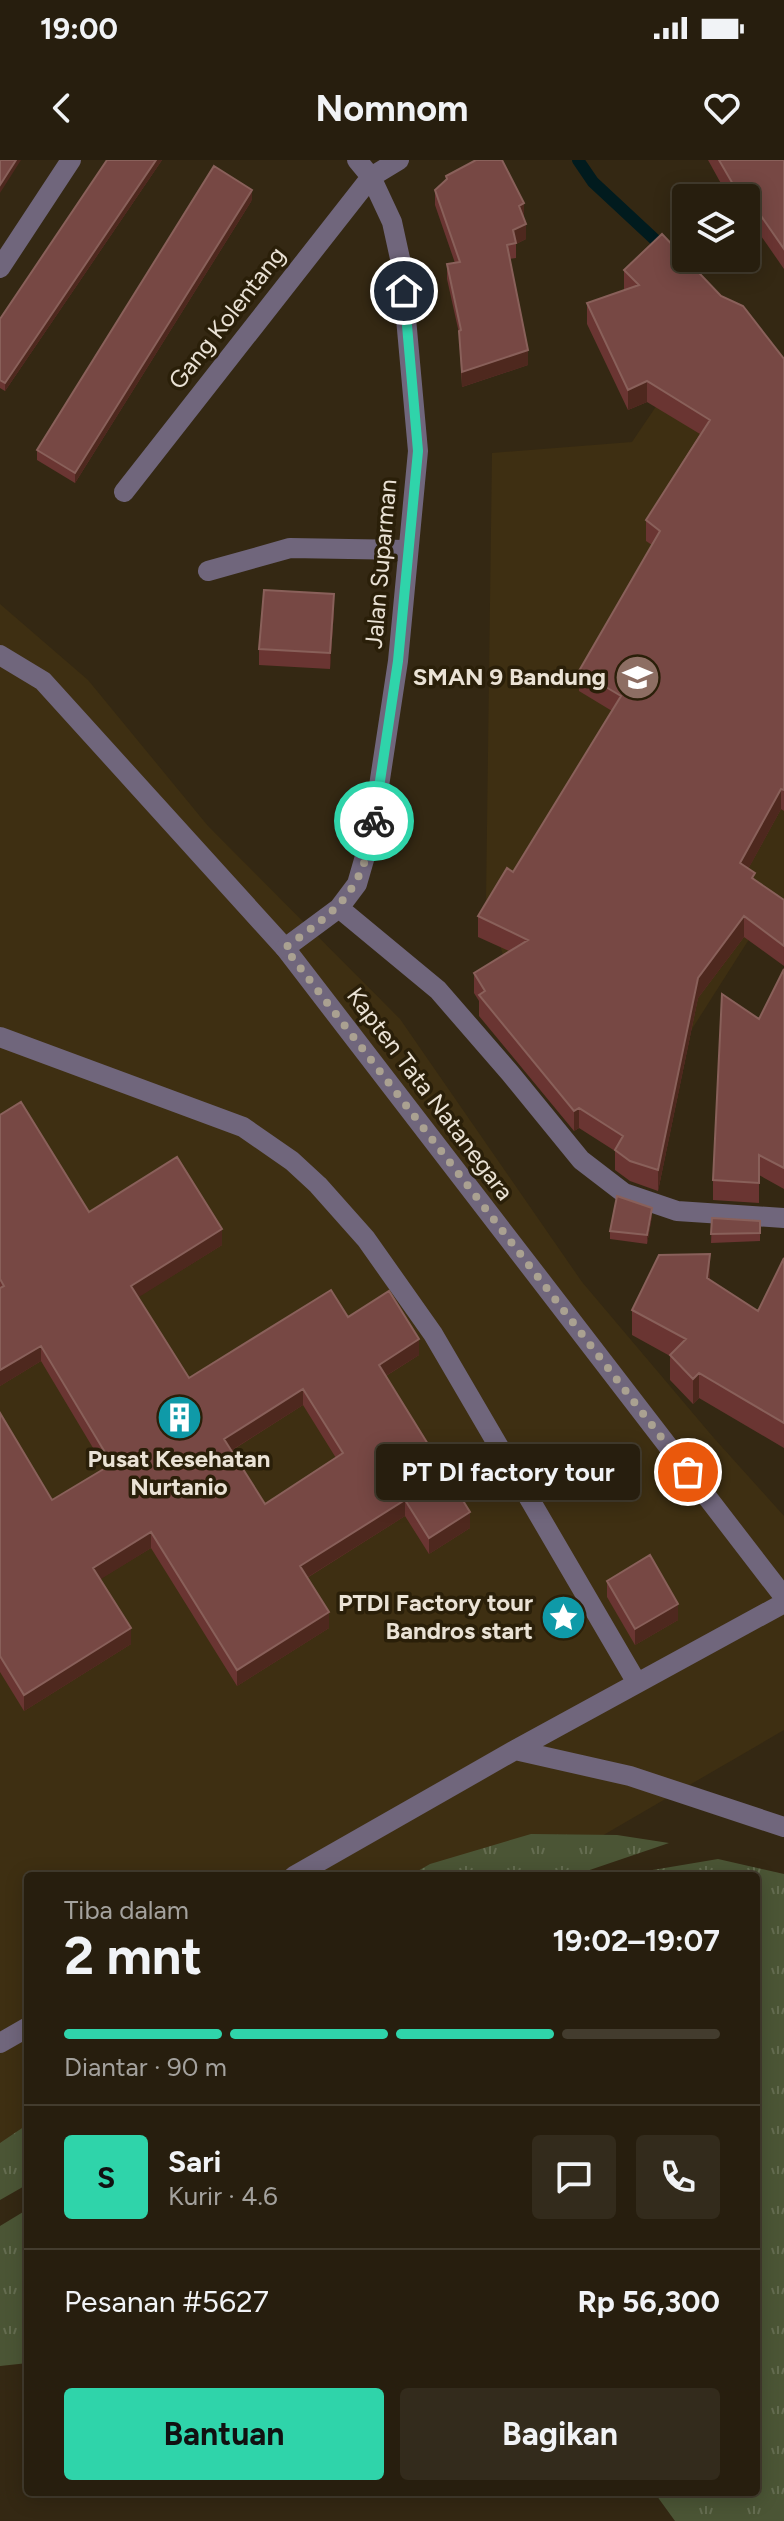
<!DOCTYPE html>
<html lang="id">
<meta charset="utf-8">
<style>
:root{--surface:#271e0e;--page:#332b1c;--text:#f1f3f6;--muted:#a4a29e;--line:#433c2e;--accent:#2fd4aa}
body{margin:0;font-family:Figtree,sans-serif;background:var(--page);color:var(--text);height:100vh;display:flex;flex-direction:column;font-size:30px;white-space:nowrap}
*{box-sizing:border-box;margin:0}
p{font-size:26px;color:var(--muted)}
.icon{flex:none;width:44px;height:44px;fill:none;stroke:currentColor;stroke-width:2;stroke-linecap:round;stroke-linejoin:round}
.map{position:relative;flex:1;overflow:hidden}
.sheet{position:absolute;left:24px;top:1712px;width:736px;height:624px;display:flex;flex-direction:column;background:var(--surface);border-radius:8px;box-shadow:0 4px 20px #0003,0 0 0 2px var(--line)}
.sheet>*{flex:none}
.tools{position:absolute;left:672px;top:24px;display:grid;gap:16px}
.tools a{display:grid;place-items:center;width:88px;height:88px;border-radius:8px;background:var(--surface);box-shadow:0 4px 20px #0003,0 0 0 2px var(--line);font-size:40px}
.pin{position:absolute;display:grid;place-items:center;width:68px;height:68px;color:#fff;margin:-34px;border:4px solid #fff;border-radius:50%;box-shadow:0 2px 8px #0007}
.courier{position:absolute;display:grid;place-items:center;width:80px;height:80px;margin:-40px;border:6px solid #2fd4aa;border-radius:50%;background:#fff;color:#222;box-shadow:0 2px 10px #0007}
.bubble{position:absolute;height:56px;border-radius:8px;background:var(--surface);box-shadow:0 4px 20px #0003,0 0 0 2px var(--line);font-size:26px;font-weight:700;line-height:56px;text-align:center}
.headline em{font-style:normal;font-weight:700}
.headline div{display:flex;flex-direction:column-reverse}
.headline{display:flex;align-items:center;justify-content:space-between;height:136px;padding:0 40px}
h1{font-size:52px;font-weight:700;line-height:60px}
.bar{display:grid;grid-template-columns:repeat(4,1fr);gap:12px 8px;align-content:center;height:96px;padding:0 40px}
.bar i{height:10px;border-radius:6px;background:var(--line)}
.bar .selected{background:var(--accent)}
.bar p{grid-column:span 4}
.line{display:flex;align-items:center;gap:20px;padding:0 40px;border-top:2px solid var(--line)}
.line div{flex:1}
.round{display:grid;place-items:center;flex:none;width:84px;height:84px;border-radius:8px;background:var(--page)}
.cta{display:flex;gap:16px;margin-top:auto;padding:16px 40px}
.cta a{flex:1;height:92px;border-radius:8px;background:var(--accent);color:#111;font-size:32px;font-weight:700;line-height:92px;text-align:center}
.cta a+a{background:var(--page);color:var(--text)}
.status{display:flex;justify-content:space-between;align-items:center;height:56px;padding:0 40px;background:var(--surface);direction:ltr}
.status svg{height:22px;fill:currentColor}
header{display:flex;justify-content:space-between;align-items:center;height:104px;padding:0 40px;background:var(--surface);font-size:36px;font-weight:700}
.map>svg:first-child{display:block}
</style>
<div class="status"><b>19:00</b><svg viewBox="0 0 49 12"><path d="M0 12V9h3v3zM5 12V6h3v6zM10 12V3h3v9zM15 12V0h3v12zM26 1h20v11H26zM47 4h2v5h-2z"/></svg></div>
<header><svg class="icon" aria-label="back" viewBox="0 0 24 24"><path d="M15 5l-7 7 7 7"/></svg>Nomnom<svg class="icon" aria-label="heart" viewBox="0 0 24 24"><path d="M12 20l-8-8c-3-5 5-10 8-4 3-6 11-1 8 4z"/></svg></header>
<div class="map">
<svg width="784" height="2361" viewBox="0 0 784 2361">
<defs>
<pattern id="grass-tufts" width="24" height="20" patternUnits="userSpaceOnUse" patternTransform="scale(2)"><rect width="24" height="20" fill="#4b5535"/><path d="M3 7l-1-3M5 7V3M7 7l1-3M15 17l-1-3M17 17v-4M19 17l1-3" fill="none" stroke="#656d51"/></pattern>
</defs>
<rect width="100%" height="100%" fill="#342813"/>
<!-- built -->
<path fill="#3e2f12" d="M 705,174 L 784,223 L 784,792 L 753,773 L 685,880 L 515,832 L 486,742 L 492,293 L 632,282 Z
M 0,444 L 88,520 L 208,666 L 400,859 L 582,1122 L 713,1277 L 784,1356 L 784,1570 L 533,1716 L 28,1716 L 28,2010 L 0,2026 Z"/>
<!-- grass -->
<path fill="url(#grass-tufts)" d="M 531,1674 L 617,1675 L 669,1683 L 572,1716 L 409,1716 L 430,1704 Z
M 718,1699 L 784,1714 L 784,2361 L 675,2361 L 654,2332 L 756,2332 L 756,1716 L 617,1716 Z
M 28,1964 L 28,2024 L 0,2040 L 0,1983 Z
M 28,2049 L 28,2203 L 0,2206 L 0,2066 Z"/>
<g fill="none" stroke-linecap="round" stroke-linejoin="round">
<!-- stream -->
<path stroke="#011b1e" stroke-width="12" d="M 578,0 L 593,22 L 665,89"/>
<!-- service -->
<path stroke="#70667c" stroke-width="20" d="M 208,411 L 290,388 L 408,390
M 0,495 L 43,521 L 285,788 L 784,1437
M 0,877 L 243,967 L 292,1001 L 318,1025 L 366,1079 L 433,1174 L 637,1523
M 515,1590 L 630,1616 L 784,1667
M 294,1716 L 515,1590 L 784,1443
M 0,1883 L 28,1867"/>
<!-- minor -->
<path stroke="#70667c" stroke-width="20" d="M 0,108 L 71,0
M 124,332 L 371,17 L 399,0
M 339,748 L 438,830 L 510,913 L 581,1000 L 624,1033 L 677,1051 L 784,1058
M 285,788 L 339,748 L 357,724 L 372,672 L 398,501 L 418,291 L 401,103 L 392,62 L 371,17 L 357,0"/>
</g>
<!-- wall -->
<path fill="#6a3532" fill-rule="evenodd" d="M 107,0 L 162,0 L 5,231 L 0,228 L 0,159 Z
M 708,0 L 784,0 L 784,109 L 759,73 L 756,75 L 746,59 L 746,38 L 729,38 Z
M 446,16 L 524,58 L 526,79 L 516,84 L 516,98 L 509,99 L 528,205 L 462,227 L 459,173 L 447,119 L 447,104 L 455,103 L 435,45 L 435,30 L 446,21 Z
M 252,40 L 75,323 L 37,300 L 37,290 Z
M 624,110 L 721,136 L 784,199 L 784,651 L 781,649 L 748,709 L 755,720 L 784,740 L 784,806 L 744,777 L 698,838 L 658,1031 L 630,1021 L 615,1010 L 615,991 L 579,968 L 574,971 L 479,856 L 479,841 L 474,833 L 474,813 L 509,791 L 478,777 L 478,756 L 513,712 L 612,551 L 579,531 L 579,511 L 652,385 L 646,381 L 646,360 L 700,274 L 647,242 L 628,250 L 587,164 L 587,143 L 624,131 Z
M 334,450 L 330,509 L 259,505 L 259,489 Z
M 784,809 L 784,1029 L 759,1015 L 759,1043 L 713,1040 L 713,1020 L 759,859 Z
M 0,955 L 89,1052 L 222,1085 L 138,1137 L 189,1218 L 348,1157 L 419,1195 L 386,1216 L 470,1368 L 429,1394 L 405,1356 L 307,1418 L 329,1468 L 237,1526 L 151,1388 L 100,1419 L 131,1484 L 24,1551 L 0,1512 L 0,1253 L 52,1340 L 105,1308 L 41,1201 L 0,1226 ZM 303,1245 L 336,1298 L 265,1344 L 231,1291 Z
M 652,1056 L 647,1084 L 610,1079 L 610,1071 Z
M 712,1058 L 760,1061 L 760,1081 L 711,1083 Z
M 784,1098 L 784,1288 L 699,1238 L 693,1244 L 670,1220 L 670,1196 L 632,1175 L 632,1150 L 710,1120 L 758,1151 Z
M 607,1421 L 678,1460 L 635,1485 L 607,1437 Z"/>
<!-- shaded-wall -->
<path fill="#4e281e" d="M 16,0 L 21,0 L 0,33 L 0,25 Z
M 156,0 L 162,0 L 5,231 L 5,223 Z
M 252,30 L 252,40 L 75,323 L 75,313 Z
M 524,43 L 524,58 L 519,46 Z
M 759,53 L 759,73 L 756,75 L 756,55 Z
M 526,64 L 526,79 L 516,84 L 513,70 Z
M 528,190 L 528,205 L 462,227 L 462,212 Z
M 647,221 L 647,242 L 628,250 L 628,230 Z
M 334,434 L 334,450 L 330,509 L 330,493 Z
M 781,629 L 781,649 L 740,724 L 740,703 Z
M 744,756 L 744,777 L 698,838 L 658,1031 L 658,1010 L 698,818 Z
M 579,948 L 579,968 L 574,971 L 574,951 Z
M 652,1048 L 652,1056 L 647,1084 L 647,1075 Z
M 222,1069 L 222,1085 L 131,1142 L 131,1126 Z
M 710,1094 L 710,1119 L 707,1143 L 707,1118 Z
M 419,1179 L 419,1195 L 379,1220 L 379,1205 Z
M 41,1186 L 41,1201 L 0,1226 L 0,1210 Z
M 699,1213 L 699,1238 L 693,1244 L 693,1219 Z
M 303,1229 L 303,1245 L 224,1295 L 224,1279 Z
M 405,1340 L 405,1356 L 300,1422 L 300,1406 Z
M 470,1352 L 470,1368 L 429,1394 L 429,1378 Z
M 151,1372 L 151,1388 L 93,1424 L 93,1408 Z
M 678,1444 L 678,1460 L 635,1485 L 635,1469 Z
M 329,1452 L 329,1468 L 237,1526 L 237,1510 Z
M 131,1468 L 131,1484 L 24,1551 L 24,1535 Z"/>
<!-- building -->
<path fill="#774844" stroke="#89605a" stroke-width="2" fill-rule="evenodd" d="M 0,0 L 16,0 L 0,25 Z
M 107,0 L 156,0 L 5,223 L 0,220 L 0,159 Z
M 476,0 L 502,0 L 524,43 L 519,46 L 526,64 L 513,70 L 516,83 L 507,85 L 528,190 L 462,212 L 459,171 L 461,170 L 447,104 L 460,102 L 435,30 L 447,19 L 446,16 Z
M 719,0 L 784,0 L 784,89 L 759,53 L 756,55 L 746,38 L 741,38 Z
M 214,6 L 252,30 L 75,313 L 37,290 Z
M 662,74 L 721,136 L 743,146 L 784,199 L 784,630 L 781,629 L 740,703 L 755,713 L 752,718 L 784,740 L 784,786 L 744,756 L 698,818 L 658,1010 L 630,1001 L 615,990 L 623,976 L 579,948 L 574,951 L 479,835 L 485,831 L 474,813 L 528,780 L 478,756 L 507,708 L 513,712 L 621,536 L 579,511 L 660,371 L 646,360 L 710,260 L 647,221 L 628,230 L 587,143 L 639,125 L 624,110 Z
M 264,430 L 334,434 L 330,493 L 259,489 Z
M 784,809 L 784,1008 L 759,995 L 759,1023 L 713,1020 L 722,834 L 759,859 Z
M 21,942 L 89,1052 L 177,997 L 222,1069 L 131,1126 L 189,1218 L 331,1130 L 348,1157 L 389,1131 L 419,1179 L 379,1205 L 470,1352 L 429,1378 L 405,1340 L 300,1406 L 329,1452 L 237,1510 L 151,1372 L 93,1408 L 131,1468 L 24,1535 L 0,1496 L 0,1253 L 52,1340 L 112,1304 L 41,1186 L 0,1210 L 0,1128 L 4,1126 L 0,1119 L 0,955 ZM 303,1229 L 343,1293 L 265,1344 L 224,1279 Z
M 617,1036 L 652,1048 L 647,1075 L 610,1071 Z
M 712,1058 L 760,1061 L 760,1073 L 711,1074 Z
M 710,1094 L 707,1118 L 758,1151 L 784,1098 L 784,1263 L 699,1213 L 693,1219 L 670,1195 L 686,1179 L 632,1150 L 659,1095 Z
M 650,1395 L 678,1444 L 635,1469 L 607,1421 Z"/>
<g fill="none" stroke-linecap="round" stroke-linejoin="round">
<!-- done -->
<path stroke="#aaa191" stroke-width="8" stroke-dasharray="0 14.4" d="M 374,661 C 363,733 340,747 285,788 L 688,1312"/>
<!-- route -->
<path stroke="#2fd4aa" stroke-width="10" d="M 374,661 L 398,501 L 418,291 L 404,131"/>
</g>
<!-- icons -->
<defs>
<symbol id="school-disc" viewBox="-11 -11 22 22"><circle r="9.5" fill="#8d6e63" stroke="#2a1f09"/><path d="M0-5L7-2L0 1L-7-2ZM-4 1L0 2.5L4 1V4Q0 6-4 4Z" fill="#fff"/></symbol>
<symbol id="building-disc" viewBox="-11 -11 22 22"><circle r="9.5" fill="#0f9aa8" stroke="#2a1f09"/><path d="M-4-6H4V6H1V3H-1V6H-4ZM-2.5-4.3h1.7v1.8h-1.7ZM.8-4.3h1.7v1.8H.8ZM-2.5-1h1.7V.8h-1.7ZM.8-1h1.7V.8H.8Z" fill="#fff"/></symbol>
<symbol id="sight-disc" viewBox="-11 -11 22 22"><circle r="9.5" fill="#0f9aa8" stroke="#2a1f09"/><path d="M0-6L1.8-2.2L6-1.7L2.9 1.2L3.7 5.4L0 3.3L-3.7 5.4L-2.9 1.2L-6-1.7L-1.8-2.2Z" fill="#fff"/></symbol>
</defs>
<g fill-rule="evenodd">
<use href="#school-disc" x="612" y="492" width="51" height="51"/>
<use href="#building-disc" x="154" y="1232" width="51" height="51"/>
<use href="#sight-disc" x="538" y="1432" width="51" height="51"/>
</g>
<g text-anchor="middle" stroke-width="7" stroke-linejoin="round" paint-order="stroke">
<!-- street labels -->
<g font-size="24" fill="#eae2d5" stroke="#2a1f09">
<text transform="translate(227 158) rotate(-52)" y="8">Gang Kolentang</text>
<text transform="translate(381 404) rotate(-85)" y="8">Jalan Suparman</text>
<text transform="translate(430 934) rotate(53)" y="8">Kapten Tata Natanegara</text>
</g>
<!-- poi labels -->
<g font-size="24" font-weight="bold" fill="#eae2d5" stroke="#2a1f09" text-anchor="end">
<text x="606" y="525">SMAN 9 Bandung</text>
<text x="179" y="1307" text-anchor="middle">Pusat Kesehatan<tspan x="179" dy="28">Nurtanio</tspan></text>
<text x="533" y="1451">PTDI Factory tour<tspan x="533" dy="28">Bandros start</tspan></text>
</g>
</g>
</svg>
<div class="tools">
<a><svg class="icon" aria-label="layers" viewBox="0 0 24 24"><path d="M12 4l9 5-9 5-9-5zM3 14l9 5 9-5"/></svg></a>
</div>
<div class="pin" style="left:688px;top:1312px;background:#ea580c"><svg class="icon" aria-label="bag" viewBox="0 0 24 24"><path d="M5 8h14l-1 12H6zM9 8a3 3 0 0 1 6 0"/></svg></div>
<div class="pin" style="left:404px;top:131px;background:#1f2937"><svg class="icon" aria-label="home" viewBox="0 0 24 24"><path d="M3 11l9-7 9 7M6 9v11h12V9"/></svg></div>
<div class="courier" style="left:374px;top:661px"><svg class="icon" aria-label="bike" viewBox="0 0 24 24"><circle cx="6" cy="16" r="4"/><circle cx="18" cy="16" r="4"/><path d="M6 16l4-8h5l3 8M10 8l3 8H6M13 5h3"/></svg></div>
<div class="bubble" style="left:376px;top:1284px;width:264px">PT DI factory tour</div>
<section class="sheet">
<div class="headline"><div><h1>2 mnt</h1><p>Tiba dalam</p></div><em>19:02–19:07</em></div>
<div class="bar"><i class="selected"></i><i class="selected"></i><i class="selected"></i><i></i><p>Diantar · 90 m</p></div>
<div class="line" style="height:144px"><b class="round" style="background:var(--accent);color:#111">S</b><div><b>Sari</b><p>Kurir · 4.6</p></div><a class="round"><svg class="icon" aria-label="chat" viewBox="0 0 24 24"><path d="M4 5h16v11H9l-5 4z"/></svg></a><a class="round"><svg class="icon" aria-label="phone" viewBox="0 0 24 24"><path d="M5 4h4l2 5-3 2q2 4 5 5l2-3 5 2v4C11 20 4 13 5 4z"/></svg></a></div>
<div class="line" style="height:104px"><div>Pesanan #5627</div><b>Rp 56,300</b></div>
<div class="cta"><a>Bantuan</a><a>Bagikan</a></div>
</section>
</div>
